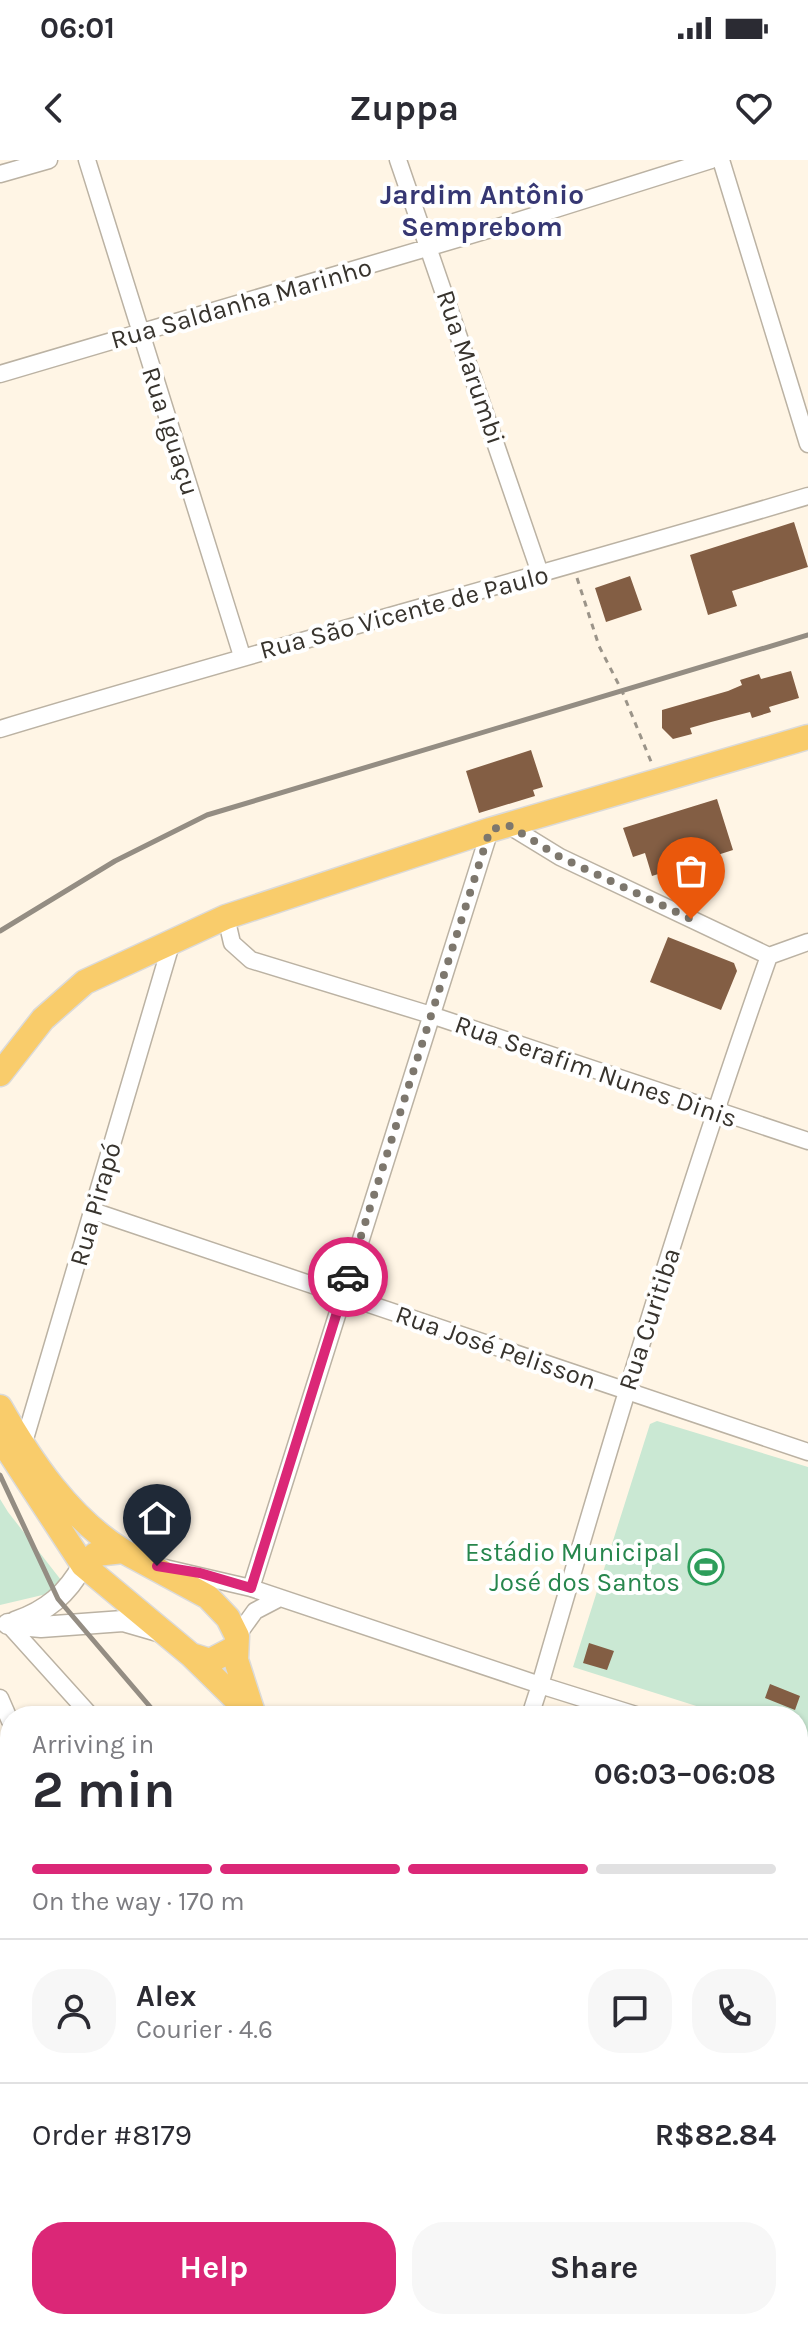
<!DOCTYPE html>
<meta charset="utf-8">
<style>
:root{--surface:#fff;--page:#f7f7f7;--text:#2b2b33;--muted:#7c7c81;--line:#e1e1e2;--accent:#db2777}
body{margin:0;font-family:Karla,sans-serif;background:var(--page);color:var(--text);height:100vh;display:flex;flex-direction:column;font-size:30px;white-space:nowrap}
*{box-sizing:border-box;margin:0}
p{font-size:26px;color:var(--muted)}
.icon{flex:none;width:44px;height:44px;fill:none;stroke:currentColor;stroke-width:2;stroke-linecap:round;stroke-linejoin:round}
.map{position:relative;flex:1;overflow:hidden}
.drawer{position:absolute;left:0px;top:1546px;width:808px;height:624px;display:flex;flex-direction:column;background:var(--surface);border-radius:32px 32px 0 0;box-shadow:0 2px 6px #0004}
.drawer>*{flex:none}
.pin{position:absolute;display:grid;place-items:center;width:68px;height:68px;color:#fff;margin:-82px -34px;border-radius:50% 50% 50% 0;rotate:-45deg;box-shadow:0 0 8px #0007}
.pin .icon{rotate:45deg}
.courier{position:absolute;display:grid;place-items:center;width:80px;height:80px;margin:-40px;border:6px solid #db2777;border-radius:50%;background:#fff;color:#222;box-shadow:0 2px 10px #0007}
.summary em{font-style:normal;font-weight:700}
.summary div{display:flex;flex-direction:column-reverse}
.summary{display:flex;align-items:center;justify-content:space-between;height:136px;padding:0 32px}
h1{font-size:52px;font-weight:700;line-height:60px}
.bar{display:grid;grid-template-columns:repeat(4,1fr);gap:12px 8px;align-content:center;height:96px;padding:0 32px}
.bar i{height:10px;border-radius:6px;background:var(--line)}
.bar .selected{background:var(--accent)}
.bar p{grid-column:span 4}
.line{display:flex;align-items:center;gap:20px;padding:0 32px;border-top:2px solid var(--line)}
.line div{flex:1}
.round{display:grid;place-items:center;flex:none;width:84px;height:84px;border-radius:32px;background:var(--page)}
.primary-button{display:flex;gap:16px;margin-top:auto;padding:16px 32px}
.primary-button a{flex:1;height:92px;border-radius:32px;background:var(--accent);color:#fff;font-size:32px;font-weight:700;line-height:92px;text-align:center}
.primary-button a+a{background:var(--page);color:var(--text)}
.status{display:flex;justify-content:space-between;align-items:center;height:56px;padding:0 40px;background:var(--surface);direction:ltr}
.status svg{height:22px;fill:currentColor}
header{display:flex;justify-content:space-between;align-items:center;height:104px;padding:0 32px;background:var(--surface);font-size:36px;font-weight:700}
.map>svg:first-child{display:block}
</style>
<div class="status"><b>06:01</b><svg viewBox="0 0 49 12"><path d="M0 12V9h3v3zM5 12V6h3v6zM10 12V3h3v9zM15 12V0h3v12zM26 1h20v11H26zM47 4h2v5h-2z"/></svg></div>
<header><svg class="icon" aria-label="back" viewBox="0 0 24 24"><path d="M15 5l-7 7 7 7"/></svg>Zuppa<svg class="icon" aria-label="heart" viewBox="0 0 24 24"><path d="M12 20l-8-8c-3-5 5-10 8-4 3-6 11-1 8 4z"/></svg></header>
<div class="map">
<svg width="808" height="2170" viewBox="0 0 808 2170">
<rect width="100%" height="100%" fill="#fff5e5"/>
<!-- green -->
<path fill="#cae8d3" d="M 657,1261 L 808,1307 L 808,1581 L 798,1578 L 798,1556 L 728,1556 L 573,1507 L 650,1264 Z
M 0,1339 L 8,1352 L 68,1429 L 0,1445 Z"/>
<!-- building -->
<path fill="#835e44" d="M 794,362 L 808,407 L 732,431 L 737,446 L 708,455 L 690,395 Z
M 630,416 L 642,450 L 606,462 L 595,428 Z
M 791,511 L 799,538 L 769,547 L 771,552 L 752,558 L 750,552 L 711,562 L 690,568 L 692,574 L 673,579 L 662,568 L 662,550 L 728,531 L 742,525 L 740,520 L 759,514 L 761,519 Z
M 531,590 L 543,627 L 533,630 L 535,636 L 479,653 L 466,611 Z
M 717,639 L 733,690 L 652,716 L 645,693 L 633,697 L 623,668 Z
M 668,777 L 734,803 L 737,811 L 721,850 L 650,822 Z
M 589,1483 L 614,1491 L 607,1510 L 583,1503 Z
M 770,1524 L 800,1536 L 795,1550 L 765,1538 Z"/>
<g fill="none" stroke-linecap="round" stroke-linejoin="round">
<defs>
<path id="minor" d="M 87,0 L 242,496
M 398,0 L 541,416
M 721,0 L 808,284
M 0,14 L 49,0
M 0,214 L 508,64 L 711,0
M 0,569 C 268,488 539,416 808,336
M 508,665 L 560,697 L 769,796 L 808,782
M 226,757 L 232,783 L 251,800 L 431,855 L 808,981
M 93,1051 L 808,1292
M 22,1289 L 172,781
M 165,1408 L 251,1428 L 540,1525 L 530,1556
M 251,1428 L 490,670
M 8,1464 L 91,1556
M 237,1476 L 255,1451 L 278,1439
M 0,1538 L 10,1561
M 639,1556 L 540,1525 C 611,1280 684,1037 769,796
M 798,1606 L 808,1609
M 798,1918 L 808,1921
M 0,1929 L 10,1953
M 0,2000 L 10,2001
M 91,2160 L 95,2170
M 544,2160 L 577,2170
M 273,2170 L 282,2160
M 401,2170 L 404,2160"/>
<path id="tertiary" d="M 15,1462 C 47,1451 67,1434 83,1405
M 8,1464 L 41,1467 L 123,1461 L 161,1472"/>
<path id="secondary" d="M 798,1839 L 808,1807
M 798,1894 L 808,1863
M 694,2170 L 698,2160
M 712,2170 L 715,2160"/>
<path id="primary" d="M 0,914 L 43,859 L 85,822 L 226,757 L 490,670 L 808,577
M 0,1247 C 31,1301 69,1358 123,1391
M 0,1278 L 83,1405
M 235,1488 L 210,1501 L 191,1495 L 83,1405 L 96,1394 L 123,1391 L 208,1437 L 228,1458 L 237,1476 L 236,1500 L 254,1556
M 191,1495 L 252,1555
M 500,2160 L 502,2170"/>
</defs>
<!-- minor casing -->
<use href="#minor" stroke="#bbb2a3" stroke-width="19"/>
<!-- tertiary casing -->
<use href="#tertiary" stroke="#bbb2a3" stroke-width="23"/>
<!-- secondary casing -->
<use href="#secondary" stroke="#bbb2a3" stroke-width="25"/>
<!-- primary casing -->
<use href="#primary" stroke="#dbdad9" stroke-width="27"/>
<!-- path -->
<path stroke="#9b9489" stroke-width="3" stroke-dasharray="6 6" stroke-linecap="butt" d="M 577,418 L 599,486 L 622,531 L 652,604"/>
<!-- minor -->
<use href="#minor" stroke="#fff" stroke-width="16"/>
<!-- tertiary -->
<use href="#tertiary" stroke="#fff" stroke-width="20"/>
<!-- secondary -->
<use href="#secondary" stroke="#fff" stroke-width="22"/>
<!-- primary -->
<use href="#primary" stroke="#f9cc6b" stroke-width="24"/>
<!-- rail -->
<path stroke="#948d83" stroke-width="5" d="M 0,771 L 115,701 L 207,655 L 808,475
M 0,1315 L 58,1439 L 158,1556
M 362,2170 L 369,2160"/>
</g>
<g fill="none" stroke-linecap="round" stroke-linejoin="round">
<!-- done -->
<path stroke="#7d776d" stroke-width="8" stroke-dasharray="0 14.4" d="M 348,1117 L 490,670 L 508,665 L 560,697 L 691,759"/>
<!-- route -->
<path stroke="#db2777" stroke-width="10" d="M 157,1406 L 200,1413 L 251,1428 L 348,1117"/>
</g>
<!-- icons -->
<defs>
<symbol id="stadium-ring" viewBox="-11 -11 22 22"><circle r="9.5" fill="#fff" stroke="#2e9e5b" stroke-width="1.5"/><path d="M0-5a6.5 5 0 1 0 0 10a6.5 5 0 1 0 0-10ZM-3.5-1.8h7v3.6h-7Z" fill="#2e9e5b"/></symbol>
</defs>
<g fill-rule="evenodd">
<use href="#stadium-ring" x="686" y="1387" width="40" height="40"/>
</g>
<g text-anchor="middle" stroke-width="8" stroke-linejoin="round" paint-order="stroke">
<!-- street labels -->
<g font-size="26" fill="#37332d" stroke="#fff">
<text transform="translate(241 143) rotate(-16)" y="9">Rua Saldanha Marinho</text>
<text transform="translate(471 207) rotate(71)" y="9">Rua Marumbi</text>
<text transform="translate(171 271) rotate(72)" y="9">Rua Iguaçu</text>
<text transform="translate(404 452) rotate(-15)" y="9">Rua São Vicente de Paulo</text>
<text transform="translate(596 911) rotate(19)" y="9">Rua Serafim Nunes Dinis</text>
<text transform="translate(95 1044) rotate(-74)" y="9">Rua Pirapó</text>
<text transform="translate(649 1159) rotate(-72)" y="9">Rua Curitiba</text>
<text transform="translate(496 1187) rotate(19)" y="9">Rua José Pelisson</text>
</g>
<!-- leisure labels -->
<g font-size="26" fill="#27864d" stroke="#fff" text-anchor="end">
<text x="680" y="1401">Estádio Municipal<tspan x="680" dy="30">José dos Santos</tspan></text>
</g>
<!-- neighbourhood labels -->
<g font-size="28" font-weight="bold" fill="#363773" stroke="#fff">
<text x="482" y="44">Jardim Antônio<tspan x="482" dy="32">Semprebom</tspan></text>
</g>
</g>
</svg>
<div class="pin" style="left:691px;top:759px;background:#ea580c"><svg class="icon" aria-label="bag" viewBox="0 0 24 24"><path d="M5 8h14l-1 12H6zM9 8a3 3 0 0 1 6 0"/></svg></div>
<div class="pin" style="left:157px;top:1406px;background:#1f2937"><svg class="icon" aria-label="home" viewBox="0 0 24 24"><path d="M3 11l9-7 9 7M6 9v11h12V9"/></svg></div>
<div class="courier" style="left:348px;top:1117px"><svg class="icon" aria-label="car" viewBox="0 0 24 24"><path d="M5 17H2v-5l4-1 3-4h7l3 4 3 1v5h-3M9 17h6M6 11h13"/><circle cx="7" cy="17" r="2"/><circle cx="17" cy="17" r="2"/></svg></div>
<section class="drawer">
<div class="summary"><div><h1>2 min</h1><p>Arriving in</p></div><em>06:03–06:08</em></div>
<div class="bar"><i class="selected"></i><i class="selected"></i><i class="selected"></i><i></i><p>On the way · 170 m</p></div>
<div class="line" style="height:144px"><a class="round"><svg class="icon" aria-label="person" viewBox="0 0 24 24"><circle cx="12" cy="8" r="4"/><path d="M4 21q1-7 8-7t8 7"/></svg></a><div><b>Alex</b><p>Courier · 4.6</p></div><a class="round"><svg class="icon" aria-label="chat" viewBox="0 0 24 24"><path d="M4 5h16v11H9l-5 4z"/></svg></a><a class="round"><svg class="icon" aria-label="phone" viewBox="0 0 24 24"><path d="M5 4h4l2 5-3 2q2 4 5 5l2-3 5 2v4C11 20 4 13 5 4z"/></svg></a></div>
<div class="line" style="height:104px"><div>Order #8179</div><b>R$82.84</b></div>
<div class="primary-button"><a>Help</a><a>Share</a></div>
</section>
</div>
